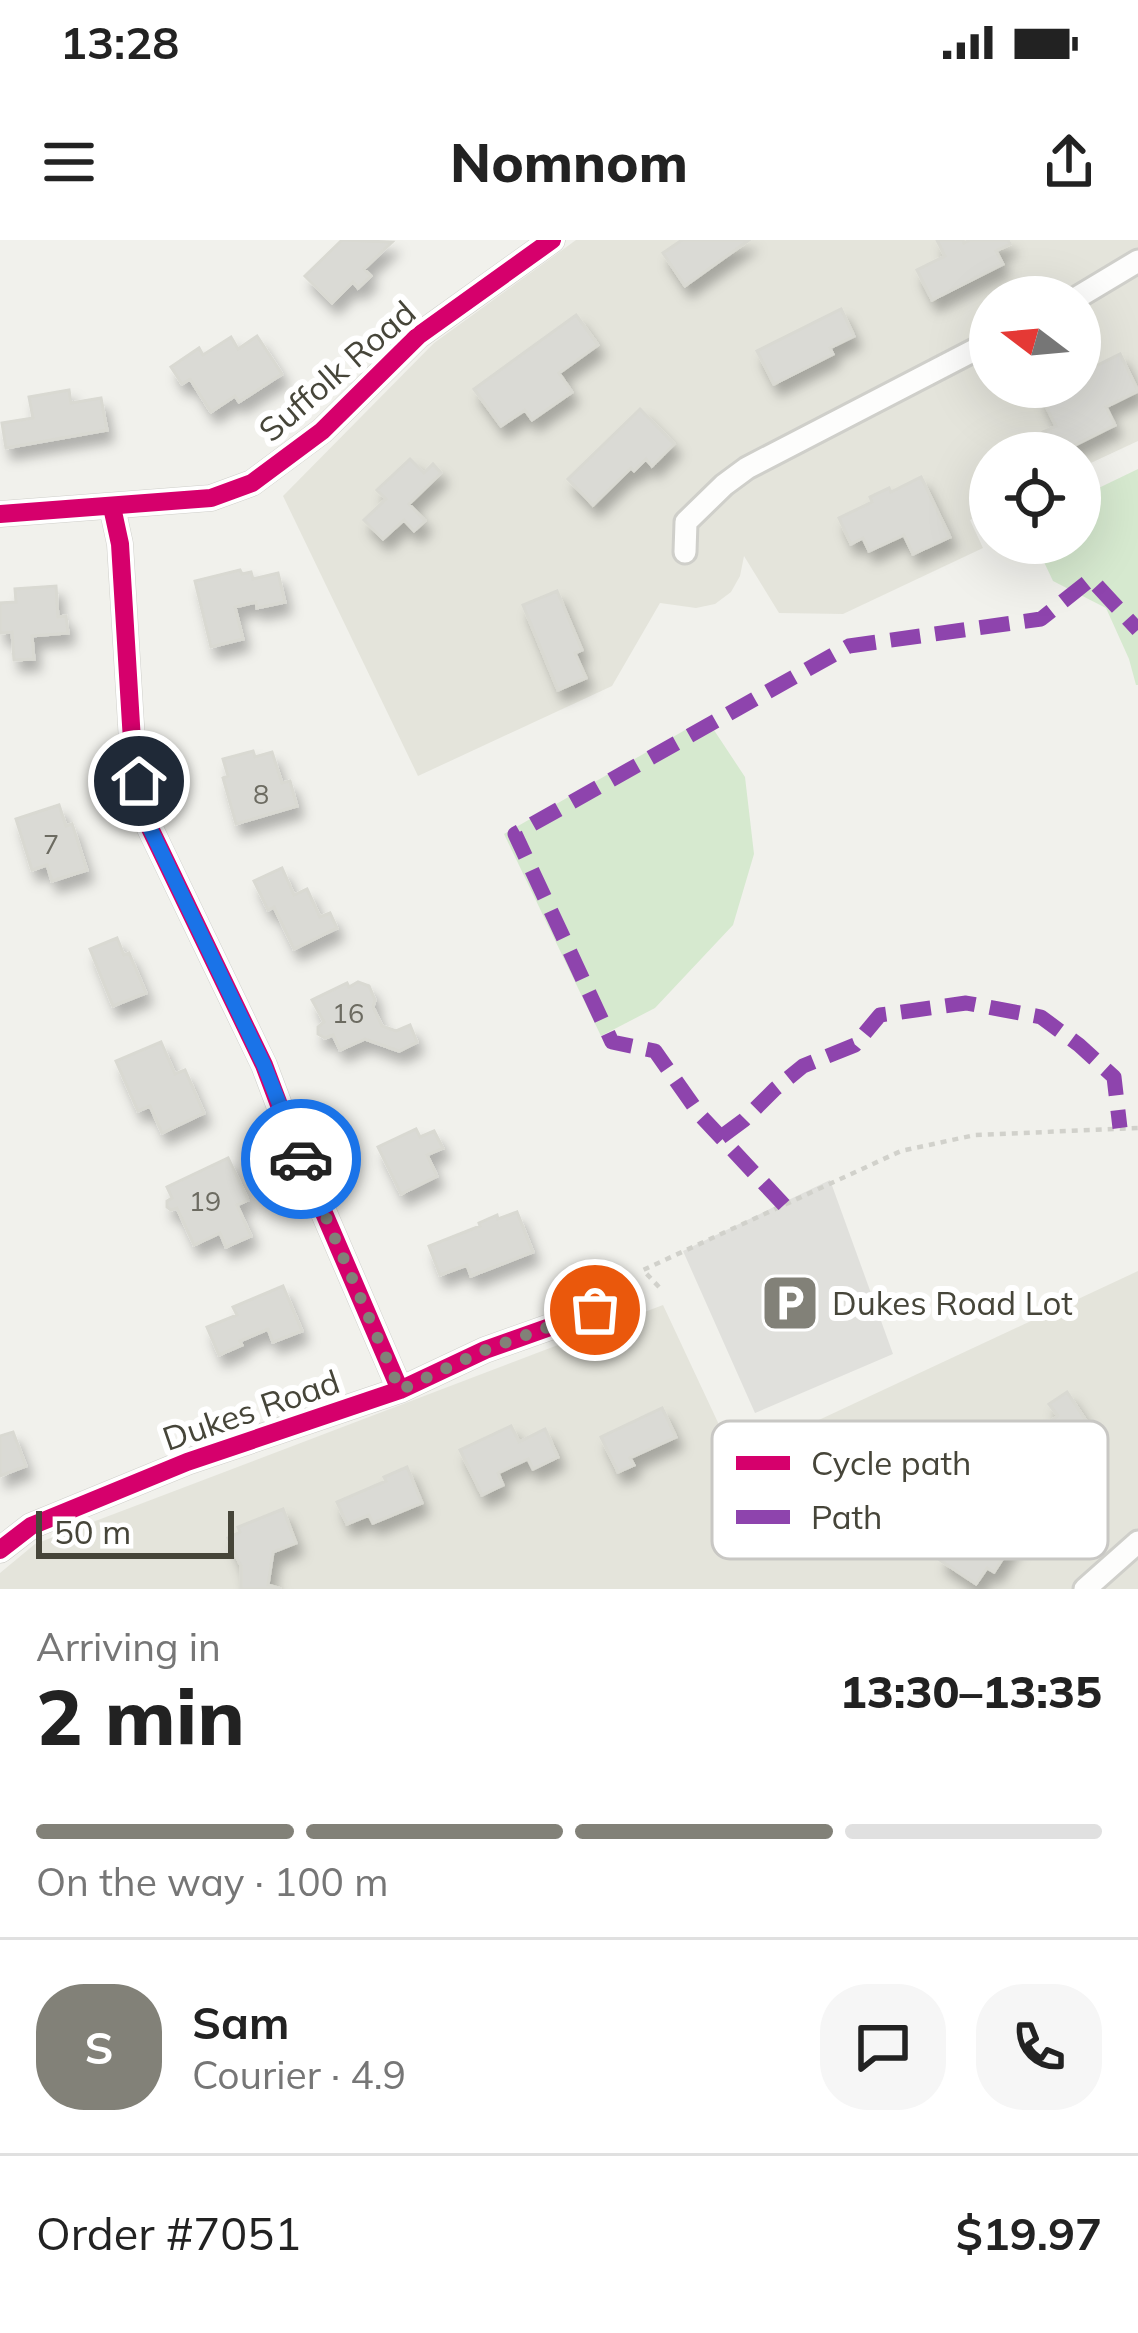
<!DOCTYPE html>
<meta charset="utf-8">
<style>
:root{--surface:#fff;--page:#f6f6f6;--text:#222;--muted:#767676;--line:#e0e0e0;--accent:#828178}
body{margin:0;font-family:Mulish,sans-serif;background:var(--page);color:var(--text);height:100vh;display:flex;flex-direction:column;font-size:45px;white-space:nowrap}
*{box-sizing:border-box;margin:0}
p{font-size:39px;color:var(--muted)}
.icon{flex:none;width:66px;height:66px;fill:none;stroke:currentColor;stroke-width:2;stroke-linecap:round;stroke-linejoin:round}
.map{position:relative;height:1349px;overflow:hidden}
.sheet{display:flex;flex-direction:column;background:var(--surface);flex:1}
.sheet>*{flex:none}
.needle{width:78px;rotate:286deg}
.tools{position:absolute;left:969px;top:36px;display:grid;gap:24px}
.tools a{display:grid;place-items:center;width:132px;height:132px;border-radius:50%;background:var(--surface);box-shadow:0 12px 48px #0002;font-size:60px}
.scale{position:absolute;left:36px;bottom:30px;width:198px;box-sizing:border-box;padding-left:12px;border:6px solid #464539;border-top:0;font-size:33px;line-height:42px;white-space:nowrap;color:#464539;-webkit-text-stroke:9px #fff;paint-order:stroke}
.pin{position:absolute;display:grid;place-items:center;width:102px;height:102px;color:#fff;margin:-51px;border:6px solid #fff;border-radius:50%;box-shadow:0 3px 12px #0007}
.courier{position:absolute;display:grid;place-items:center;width:120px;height:120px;margin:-60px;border:9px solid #1a73e8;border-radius:50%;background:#fff;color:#222;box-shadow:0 3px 15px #0007}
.headline em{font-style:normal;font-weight:800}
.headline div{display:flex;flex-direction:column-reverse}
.headline{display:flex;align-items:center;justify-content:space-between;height:204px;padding:0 36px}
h1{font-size:78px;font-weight:800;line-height:90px}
.bar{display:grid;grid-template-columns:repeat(4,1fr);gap:18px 12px;align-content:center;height:144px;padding:0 36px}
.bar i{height:15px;border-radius:9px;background:var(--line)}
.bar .selected{background:var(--accent)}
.bar p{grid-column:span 4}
.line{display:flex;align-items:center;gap:30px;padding:0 36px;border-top:3px solid var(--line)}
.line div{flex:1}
.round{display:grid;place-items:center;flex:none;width:126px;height:126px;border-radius:48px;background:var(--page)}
.status{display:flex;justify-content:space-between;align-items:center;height:84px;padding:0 60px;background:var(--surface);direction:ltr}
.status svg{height:33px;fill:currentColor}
header{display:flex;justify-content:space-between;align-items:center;height:156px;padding:0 36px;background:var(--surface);font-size:54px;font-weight:800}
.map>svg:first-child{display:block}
</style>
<div class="status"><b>13:28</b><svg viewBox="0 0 49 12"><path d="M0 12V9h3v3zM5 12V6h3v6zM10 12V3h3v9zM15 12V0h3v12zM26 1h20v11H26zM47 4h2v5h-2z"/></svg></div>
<header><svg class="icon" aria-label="menu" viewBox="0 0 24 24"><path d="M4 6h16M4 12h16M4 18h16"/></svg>Nomnom<svg class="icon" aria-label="share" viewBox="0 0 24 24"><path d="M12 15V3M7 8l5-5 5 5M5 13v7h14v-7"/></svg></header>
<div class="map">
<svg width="1138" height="1349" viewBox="0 0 1138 1349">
<defs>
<filter id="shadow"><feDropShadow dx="6" dy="11" stdDeviation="6" flood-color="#0004"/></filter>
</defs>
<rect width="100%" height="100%" fill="#f1f1ec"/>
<!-- residential -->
<path fill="#e4e4db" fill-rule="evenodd" d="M 576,0 L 1138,0 L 1138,201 L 1080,228 L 1080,213 L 990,213 L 990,270 L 970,280 L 983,308 L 843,374 L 779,373 L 744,316 L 740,336 L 731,352 L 715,364 L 696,368 L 660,363 L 612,446 L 418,536 L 283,256 L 434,103 ZM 990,57 L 1080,57 L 1080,147 L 990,147 Z
M 1138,1031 L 1138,1349 L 0,1349 L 0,1333 L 35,1304 L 663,1065 L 735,1219 Z"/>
<!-- park -->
<path fill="#d6e9cf" d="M 1138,229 L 1138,445 L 1136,445 L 1129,419 L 1106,368 L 1053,341 L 1035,303 L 1080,303 L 1080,257 Z
M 706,478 L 745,537 L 754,614 L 733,685 L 655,768 L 601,796 L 504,594 Z"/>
<!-- parking -->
<path fill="#e0e0dc" d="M 830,940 L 893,1114 L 755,1173 L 683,1011 Z"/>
<!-- building -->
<path fill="#dadad5" stroke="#d9d9d2" stroke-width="3" filter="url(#shadow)" d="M 342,0 L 392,2 L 364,29 L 371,36 L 358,48 L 353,42 L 332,63 L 305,36 Z
M 682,0 L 749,0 L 685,46 L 663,13 Z
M 937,0 L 963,0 L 964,3 L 970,0 L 1008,0 L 1010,4 L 996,11 L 1003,24 L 932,60 L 917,30 L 945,16 Z
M 841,69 L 854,96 L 830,108 L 833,114 L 774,144 L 757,111 Z
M 576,75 L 598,105 L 559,133 L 572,152 L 532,180 L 525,170 L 501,186 L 474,149 Z
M 257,96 L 282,134 L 239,162 L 235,156 L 211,172 L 190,139 L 182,144 L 171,127 L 199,108 L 203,115 L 231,97 L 238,109 Z
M 1120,114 L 1138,151 L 1106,167 L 1115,185 L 1059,213 L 1053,213 L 1043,192 L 1056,186 L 1040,154 L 1053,147 L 1080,147 L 1080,134 Z
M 69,150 L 71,163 L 101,158 L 107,190 L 6,208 L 2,183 L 33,178 L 29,157 Z
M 640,169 L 674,204 L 652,226 L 646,219 L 634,231 L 631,228 L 593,265 L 568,239 Z
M 410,219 L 424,233 L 433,224 L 441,233 L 409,264 L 425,281 L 414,291 L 404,280 L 383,299 L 364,280 L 386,259 L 377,250 Z
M 921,237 L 950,297 L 913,314 L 904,295 L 869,311 L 863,298 L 851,304 L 839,278 L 872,262 L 870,257 L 889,248 L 891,252 Z
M 240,330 L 242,334 L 251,332 L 253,339 L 278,333 L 285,362 L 257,368 L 256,362 L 235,367 L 243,399 L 211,407 L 195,341 Z
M 56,346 L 58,377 L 66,376 L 68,393 L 32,396 L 34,419 L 14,420 L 12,392 L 0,393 L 0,363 L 16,362 L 15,349 Z
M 557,351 L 582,410 L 575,413 L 586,438 L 558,450 L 523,365 Z
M 253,511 L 255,517 L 272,512 L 282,543 L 290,541 L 297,566 L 236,584 L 223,538 L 228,536 L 223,519 Z
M 59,565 L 66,586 L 72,584 L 87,630 L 52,641 L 47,625 L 32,630 L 16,579 Z
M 282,628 L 294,655 L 307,649 L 320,677 L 330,673 L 337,688 L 294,709 L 274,667 L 268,670 L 254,641 Z
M 117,698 L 124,715 L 129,713 L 146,753 L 113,766 L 90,709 Z
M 358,742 L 369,746 L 375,760 L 373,767 L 382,786 L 396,791 L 410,785 L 417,802 L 399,811 L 365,799 L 340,810 L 333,795 L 325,798 L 318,794 L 318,787 L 324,782 L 312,760 L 347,743 L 349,747 Z
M 161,802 L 175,834 L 185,830 L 204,873 L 162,893 L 150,866 L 138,871 L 116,821 Z
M 416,889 L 420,897 L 434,891 L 443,908 L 427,915 L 437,936 L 401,954 L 378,907 Z
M 228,918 L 248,960 L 237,965 L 251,996 L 226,1007 L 220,993 L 194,1005 L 177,968 L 171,970 L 167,967 L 167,961 L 172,958 L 167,947 Z
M 517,972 L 533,1012 L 471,1036 L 467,1025 L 440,1035 L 429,1006 L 480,986 L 479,983 L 497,975 L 498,979 Z
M 283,1046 L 302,1091 L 273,1102 L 268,1089 L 240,1101 L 242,1105 L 219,1115 L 207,1087 L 237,1075 L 233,1067 Z
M 1067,1152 L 1091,1188 L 1070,1202 L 1074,1208 L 1035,1234 L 1016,1205 L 1058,1176 L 1049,1164 Z
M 662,1168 L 676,1197 L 630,1218 L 634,1225 L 618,1232 L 601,1197 Z
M 511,1186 L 519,1202 L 545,1189 L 558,1217 L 533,1229 L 528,1219 L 498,1233 L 503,1245 L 482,1255 L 460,1210 Z
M 13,1192 L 26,1226 L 0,1236 L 0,1196 Z
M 407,1227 L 422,1263 L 373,1283 L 369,1275 L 347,1284 L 337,1262 L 386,1241 L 384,1237 Z
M 971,1253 L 1023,1287 L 994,1332 L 987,1328 L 976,1344 L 940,1320 L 952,1302 L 963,1309 L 976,1290 L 956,1276 Z
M 283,1269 L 296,1303 L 273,1312 L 268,1345 L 281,1349 L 241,1349 L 241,1326 L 228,1298 L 240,1292 L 238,1287 Z"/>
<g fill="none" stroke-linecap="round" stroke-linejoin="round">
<defs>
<path id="street" d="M 1078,57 L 1138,21
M 112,267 L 120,304 L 132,501 L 146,580 L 264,825 L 290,894 L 400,1150
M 0,274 L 211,258 L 252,243 L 322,191 L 418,96 L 552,0
M 685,312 L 686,282 L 724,245 L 747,228 L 990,102
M 0,1310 L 31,1286 L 187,1222 L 400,1150 L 485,1110 L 595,1071
M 1085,1349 L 1138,1302"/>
</defs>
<!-- street casing -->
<use href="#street" stroke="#cfcfca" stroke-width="27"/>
<!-- path -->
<path stroke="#d1d1cb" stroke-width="4.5" stroke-dasharray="6 6" stroke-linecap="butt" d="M 659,1047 L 643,1030 L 901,911 L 975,895 L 1138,888"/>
<!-- street -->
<use href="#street" stroke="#fdfdfc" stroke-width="21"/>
<!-- quiet -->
<path stroke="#8e44ad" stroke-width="15" stroke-dasharray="30 15" stroke-linecap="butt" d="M 721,897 L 744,880 L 775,849 L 803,826 L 855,805 L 880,775 L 966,763 L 1041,777 L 1079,805 L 1114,837 L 1120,888
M 784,965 L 700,875 L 655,811 L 612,802 L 515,594 L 849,406 L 1041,379 L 1091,339 L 1138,390"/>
<defs>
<path id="cycleway" d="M 112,267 L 120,304 L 132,501 L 146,580 L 264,825 L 290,894 L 400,1150
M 0,274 L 211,258 L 252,243 L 322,191 L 418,96 L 552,0
M 0,1310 L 31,1286 L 187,1222 L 400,1150 L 485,1110 L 595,1071"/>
</defs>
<!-- cycleway casing -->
<use href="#cycleway" stroke="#fff" stroke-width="26"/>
<!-- cycleway -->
<use href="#cycleway" stroke="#d6006c" stroke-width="18"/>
</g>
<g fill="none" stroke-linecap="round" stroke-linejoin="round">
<!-- done -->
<path stroke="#828178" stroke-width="12" stroke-dasharray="0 21.6" d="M 301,919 L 400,1150 L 485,1110 L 595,1070"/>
<!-- route -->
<path stroke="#1a73e8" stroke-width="15" d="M 139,541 L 146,580 L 264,825 L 301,919"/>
</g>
<!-- icons -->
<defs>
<symbol id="parking-square" viewBox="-11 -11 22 22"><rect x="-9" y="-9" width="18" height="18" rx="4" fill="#828178" stroke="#fff"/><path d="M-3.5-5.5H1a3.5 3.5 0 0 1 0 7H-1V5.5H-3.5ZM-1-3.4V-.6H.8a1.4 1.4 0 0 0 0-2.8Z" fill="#fff"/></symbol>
</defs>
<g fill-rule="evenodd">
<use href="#parking-square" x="757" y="1030" width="66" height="66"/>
</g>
<g text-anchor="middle" stroke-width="12" stroke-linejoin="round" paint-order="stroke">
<!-- number labels -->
<g font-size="27" fill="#6c6b61">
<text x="261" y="564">8</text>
<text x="51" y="614">7</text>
<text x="348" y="783">16</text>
<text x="205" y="971">19</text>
</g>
<!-- street labels -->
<g font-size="33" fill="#464539" stroke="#fff">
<text transform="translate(337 131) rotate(-41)" y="12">Suffolk Road</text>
<text transform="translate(251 1170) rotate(-19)" y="12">Dukes Road</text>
</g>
<!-- poi labels -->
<g font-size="33" fill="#464539" stroke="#fff" text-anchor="start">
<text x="832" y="1075">Dukes Road Lot</text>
</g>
</g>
<!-- legend -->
<rect x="712" y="1181" width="396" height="138" rx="18" fill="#fff" stroke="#c8c7c4" stroke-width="3"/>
<rect x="736" y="1216" width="54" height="14" fill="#d6006c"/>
<rect x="736" y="1270" width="54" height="14" fill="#8e44ad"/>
<g font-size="33" fill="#464539">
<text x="811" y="1235">Cycle path</text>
<text x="811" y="1289">Path</text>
</g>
</svg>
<div class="tools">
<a><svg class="needle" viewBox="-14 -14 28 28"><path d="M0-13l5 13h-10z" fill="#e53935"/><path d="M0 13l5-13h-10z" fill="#767676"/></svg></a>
<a><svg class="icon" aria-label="locate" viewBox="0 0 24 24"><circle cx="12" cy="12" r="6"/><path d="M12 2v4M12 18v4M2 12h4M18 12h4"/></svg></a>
</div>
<div class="scale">50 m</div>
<div class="pin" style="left:595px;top:1070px;background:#ea580c"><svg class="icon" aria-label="bag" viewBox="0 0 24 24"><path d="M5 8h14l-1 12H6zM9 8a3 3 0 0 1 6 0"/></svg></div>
<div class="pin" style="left:139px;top:541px;background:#1f2937"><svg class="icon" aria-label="home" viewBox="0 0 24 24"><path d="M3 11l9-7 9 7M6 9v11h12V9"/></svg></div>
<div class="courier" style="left:301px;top:919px"><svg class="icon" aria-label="car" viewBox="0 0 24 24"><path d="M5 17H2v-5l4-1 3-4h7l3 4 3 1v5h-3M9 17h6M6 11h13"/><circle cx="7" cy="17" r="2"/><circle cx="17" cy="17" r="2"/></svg></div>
</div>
<section class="sheet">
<div class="headline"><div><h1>2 min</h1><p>Arriving in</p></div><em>13:30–13:35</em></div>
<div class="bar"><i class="selected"></i><i class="selected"></i><i class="selected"></i><i></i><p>On the way · 100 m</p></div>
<div class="line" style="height:216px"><b class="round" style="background:var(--accent);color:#fff">S</b><div><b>Sam</b><p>Courier · 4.9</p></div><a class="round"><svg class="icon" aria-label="chat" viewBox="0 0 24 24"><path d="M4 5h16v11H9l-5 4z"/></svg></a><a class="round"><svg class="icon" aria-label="phone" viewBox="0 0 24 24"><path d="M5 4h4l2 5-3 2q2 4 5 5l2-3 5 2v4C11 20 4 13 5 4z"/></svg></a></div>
<div class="line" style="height:156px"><div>Order #7051</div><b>$19.97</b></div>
</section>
